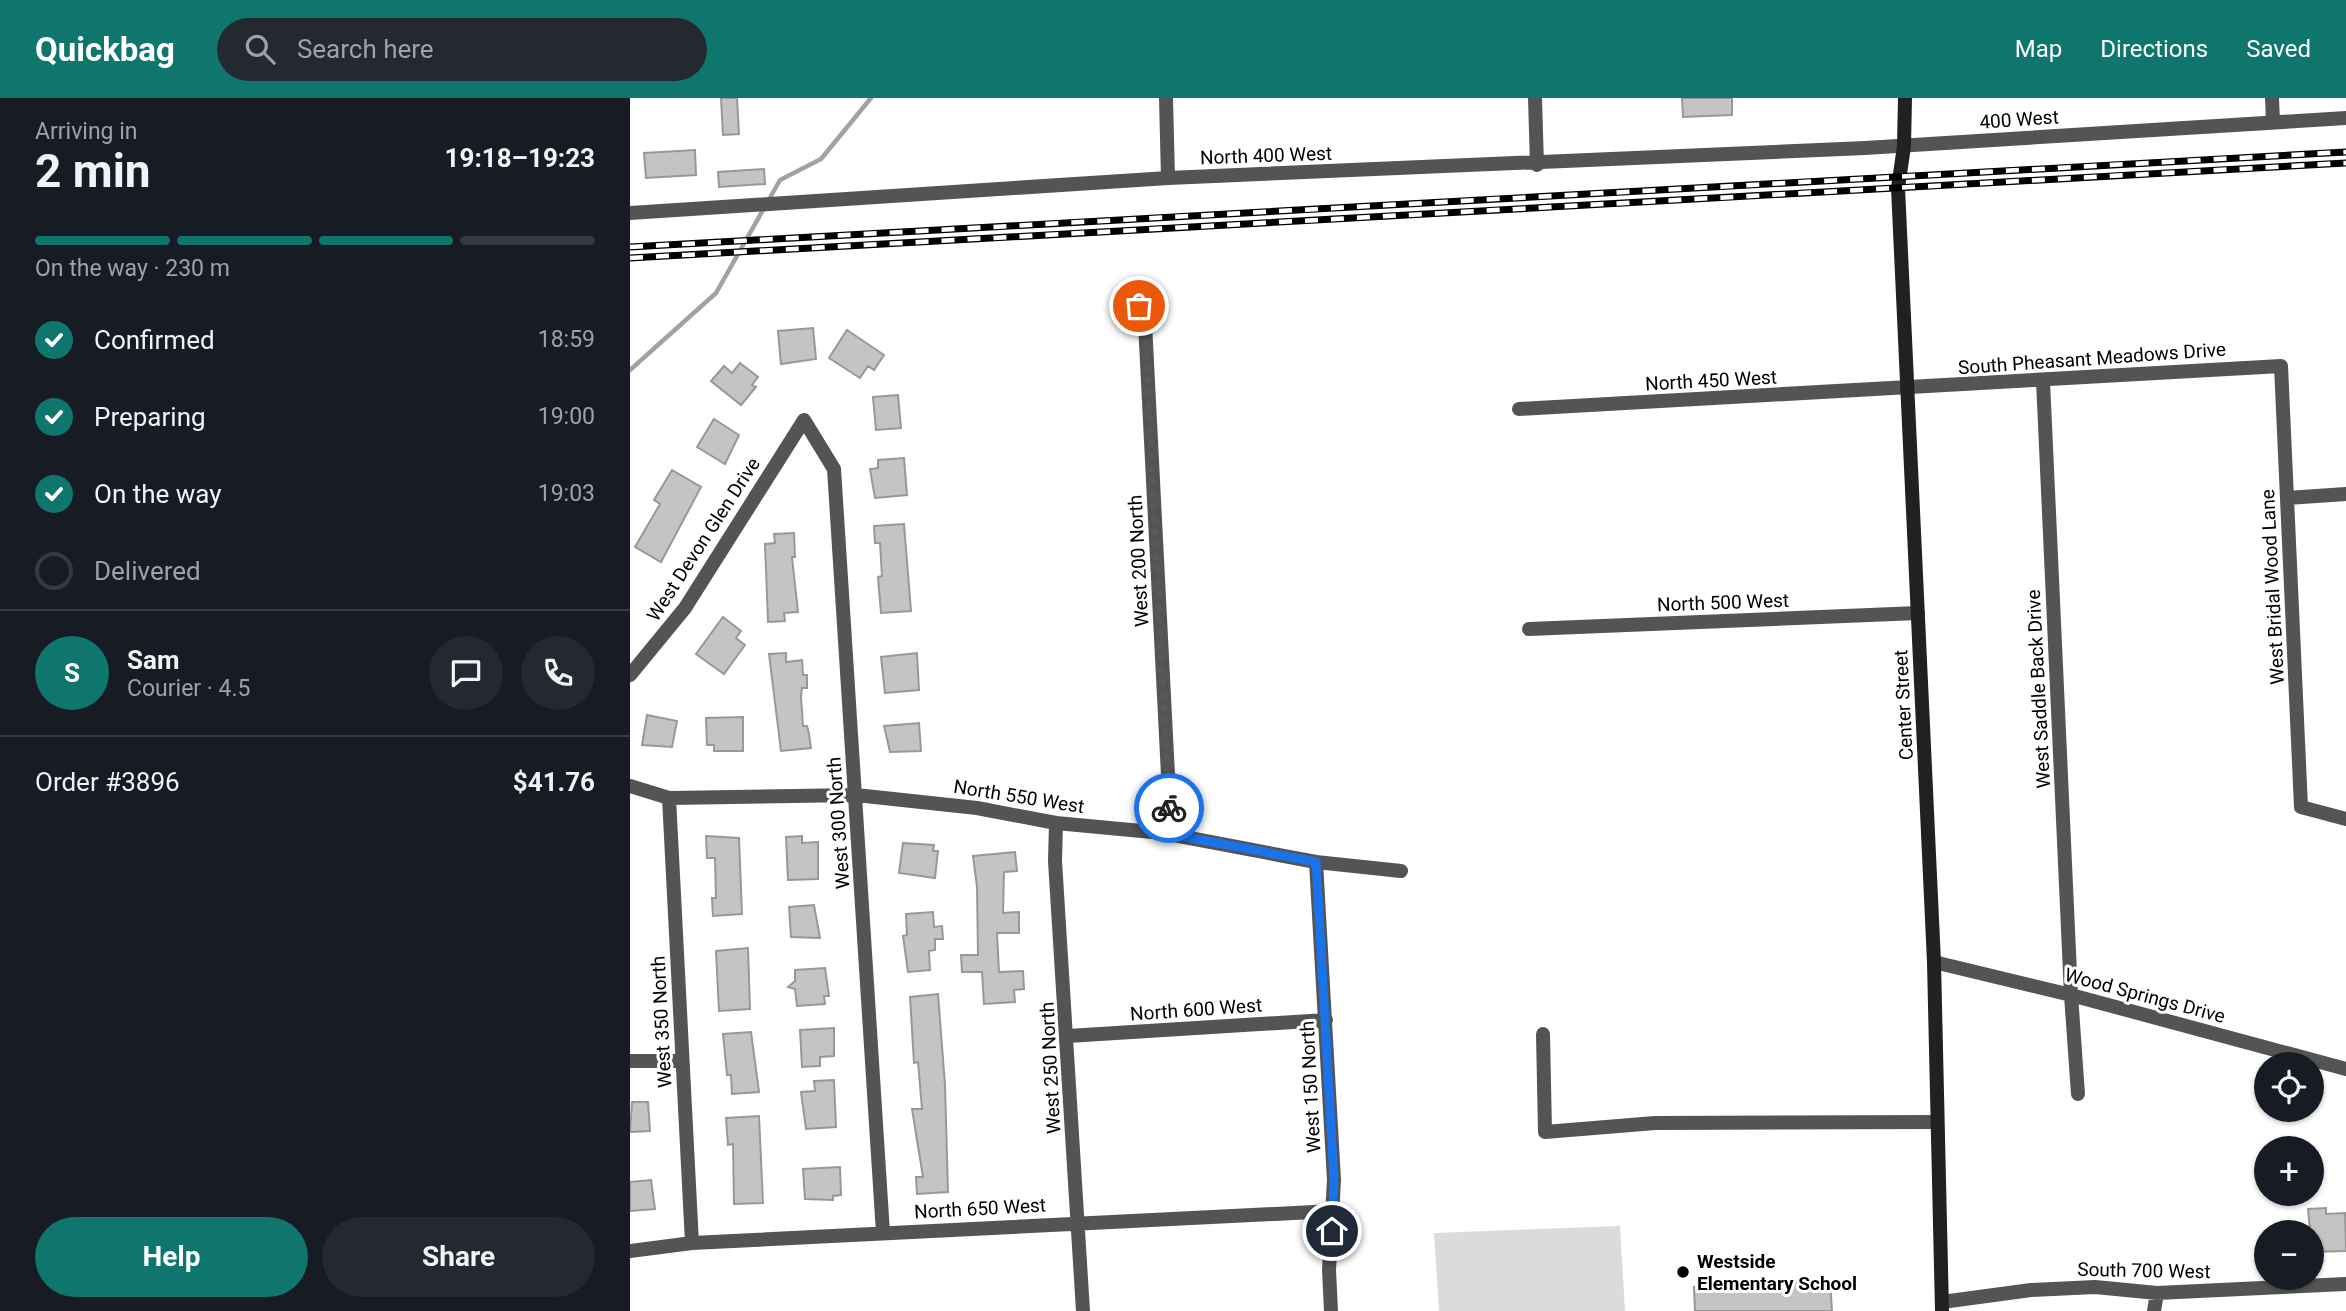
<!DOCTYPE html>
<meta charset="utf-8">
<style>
:root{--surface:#171b24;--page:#242831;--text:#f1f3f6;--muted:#9ea1a6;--line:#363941;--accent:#0f766e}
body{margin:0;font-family:Roboto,sans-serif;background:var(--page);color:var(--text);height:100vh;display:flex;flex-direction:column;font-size:26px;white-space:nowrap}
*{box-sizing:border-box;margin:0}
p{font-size:23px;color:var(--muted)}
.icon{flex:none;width:38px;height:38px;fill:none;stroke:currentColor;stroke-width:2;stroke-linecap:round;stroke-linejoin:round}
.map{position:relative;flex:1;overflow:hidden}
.drawer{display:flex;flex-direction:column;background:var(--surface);width:630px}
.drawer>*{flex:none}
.buttons{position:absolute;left:1624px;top:954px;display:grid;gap:14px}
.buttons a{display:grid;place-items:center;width:70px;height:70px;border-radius:50%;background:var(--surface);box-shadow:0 2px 5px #0004;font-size:35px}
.pin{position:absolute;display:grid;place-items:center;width:60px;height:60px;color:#fff;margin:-30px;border:4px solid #fff;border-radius:50%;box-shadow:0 2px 7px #0007}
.courier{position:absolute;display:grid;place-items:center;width:70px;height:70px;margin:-35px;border:5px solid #1a73e8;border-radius:50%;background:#fff;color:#222;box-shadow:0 2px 9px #0007}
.head em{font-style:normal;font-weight:700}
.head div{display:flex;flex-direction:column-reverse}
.head{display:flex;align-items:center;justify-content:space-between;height:119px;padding:0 35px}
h1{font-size:46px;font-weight:700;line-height:52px}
.bar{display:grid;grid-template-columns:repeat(4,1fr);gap:10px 7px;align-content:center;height:84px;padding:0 35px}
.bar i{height:9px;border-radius:5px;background:var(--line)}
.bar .active{background:var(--accent)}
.bar p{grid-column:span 4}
.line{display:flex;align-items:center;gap:18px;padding:0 35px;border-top:2px solid var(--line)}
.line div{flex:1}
.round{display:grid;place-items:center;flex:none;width:74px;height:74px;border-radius:37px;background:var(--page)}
ol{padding:0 35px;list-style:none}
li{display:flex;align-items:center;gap:21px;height:77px}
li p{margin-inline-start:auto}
li .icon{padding:7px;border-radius:50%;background:var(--accent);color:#fff;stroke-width:4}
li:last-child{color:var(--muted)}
li i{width:38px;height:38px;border:4px solid var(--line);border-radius:50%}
.button{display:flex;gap:14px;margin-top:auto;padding:14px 35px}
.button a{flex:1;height:80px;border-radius:42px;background:var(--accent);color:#fff;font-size:28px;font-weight:700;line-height:80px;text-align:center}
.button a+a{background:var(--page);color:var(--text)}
header{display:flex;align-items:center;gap:42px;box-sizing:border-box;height:98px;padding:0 35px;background:var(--accent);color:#fff}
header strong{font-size:33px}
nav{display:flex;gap:38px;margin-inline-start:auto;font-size:24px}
.search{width:490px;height:63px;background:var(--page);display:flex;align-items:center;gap:18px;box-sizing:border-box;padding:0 24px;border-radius:38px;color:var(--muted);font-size:26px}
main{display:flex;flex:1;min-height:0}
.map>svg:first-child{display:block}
</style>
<header>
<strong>Quickbag</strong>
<div class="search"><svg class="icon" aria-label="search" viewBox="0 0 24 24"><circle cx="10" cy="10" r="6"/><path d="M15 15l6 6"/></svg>Search here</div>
<nav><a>Map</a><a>Directions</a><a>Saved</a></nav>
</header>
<main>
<section class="drawer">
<div class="head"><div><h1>2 min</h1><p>Arriving in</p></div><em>19:18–19:23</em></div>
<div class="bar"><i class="active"></i><i class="active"></i><i class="active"></i><i></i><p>On the way · 230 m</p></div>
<ol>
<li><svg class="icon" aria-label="check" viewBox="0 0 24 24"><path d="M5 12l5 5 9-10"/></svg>Confirmed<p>18:59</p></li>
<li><svg class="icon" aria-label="check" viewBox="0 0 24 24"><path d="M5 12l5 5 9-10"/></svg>Preparing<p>19:00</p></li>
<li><svg class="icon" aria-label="check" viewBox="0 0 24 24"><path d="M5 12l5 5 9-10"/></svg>On the way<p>19:03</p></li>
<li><i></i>Delivered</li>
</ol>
<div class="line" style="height:126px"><b class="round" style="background:var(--accent);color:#fff">S</b><div><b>Sam</b><p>Courier · 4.5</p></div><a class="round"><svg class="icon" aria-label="chat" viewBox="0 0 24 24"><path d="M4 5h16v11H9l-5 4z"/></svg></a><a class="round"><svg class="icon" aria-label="phone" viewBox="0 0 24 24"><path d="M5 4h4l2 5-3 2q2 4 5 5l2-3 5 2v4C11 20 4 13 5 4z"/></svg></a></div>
<div class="line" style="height:91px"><div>Order #3896</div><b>$41.76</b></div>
<div class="button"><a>Help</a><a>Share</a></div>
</section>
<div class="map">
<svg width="1716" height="1213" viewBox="0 0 1716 1213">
<rect width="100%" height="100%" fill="#fff"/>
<!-- green -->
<path fill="#dbdbdb" d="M 990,1128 L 995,1213 L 809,1213 L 804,1135 Z"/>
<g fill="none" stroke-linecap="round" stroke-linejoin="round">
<!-- stream -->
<path stroke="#a2a2a2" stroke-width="4.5" d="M 0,272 L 86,195 L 150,82 L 191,61 L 241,0"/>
</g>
<!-- building -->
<path fill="#c4c4c4" stroke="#989898" stroke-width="2" d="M 91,0 L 107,0 L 109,36 L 93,37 Z
M 1052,0 L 1102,0 L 1102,17 L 1053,19 Z
M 65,52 L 66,77 L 16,80 L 14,55 Z
M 134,71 L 135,86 L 89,89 L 88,74 Z
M 183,230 L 186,261 L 151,266 L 148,233 Z
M 217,232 L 254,257 L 244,272 L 238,268 L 230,280 L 199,260 Z
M 110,265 L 128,279 L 122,287 L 126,289 L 111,307 L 81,283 L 94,268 L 102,275 Z
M 268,297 L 271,330 L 246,332 L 243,299 Z
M 84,321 L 109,337 L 95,366 L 67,349 Z
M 274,360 L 277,397 L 245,400 L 240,371 L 248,370 L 248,362 Z
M 42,372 L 71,389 L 31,464 L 5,449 L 30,406 L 24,402 Z
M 274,426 L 281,513 L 251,515 L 248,479 L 252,478 L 250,445 L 245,445 L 244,428 Z
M 164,435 L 165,459 L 162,459 L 168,514 L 154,515 L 155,523 L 138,524 L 135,446 L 145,445 L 144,436 Z
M 93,519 L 111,533 L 106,540 L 115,547 L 94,576 L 66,556 Z
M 156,555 L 156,564 L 172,562 L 173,577 L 177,577 L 177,590 L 172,590 L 171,599 L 173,628 L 177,628 L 179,636 L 181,650 L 151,653 L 139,556 Z
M 287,555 L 289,592 L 255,595 L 251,559 Z
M 17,617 L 47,623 L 42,649 L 12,647 Z
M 113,619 L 113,653 L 84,653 L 84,647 L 77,647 L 76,620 Z
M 289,625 L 291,653 L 260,654 L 254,628 Z
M 76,738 L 109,740 L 112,816 L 83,818 L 82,800 L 86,800 L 85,760 L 77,760 Z
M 172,738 L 172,745 L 188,744 L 188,781 L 158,782 L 156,739 Z
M 273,745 L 304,747 L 303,753 L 308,753 L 305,780 L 269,775 Z
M 385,754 L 387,773 L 374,774 L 373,815 L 389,814 L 389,835 L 367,835 L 369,874 L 393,873 L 394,891 L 384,892 L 385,904 L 354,906 L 352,874 L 332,874 L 331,857 L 348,857 L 347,789 L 343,758 Z
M 184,807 L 190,840 L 161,839 L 159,809 Z
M 303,814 L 304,829 L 312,828 L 313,841 L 305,841 L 305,852 L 299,853 L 300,872 L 278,874 L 273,838 L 277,837 L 276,816 Z
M 118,850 L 120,911 L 89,913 L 86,853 Z
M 195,870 L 199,898 L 194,898 L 195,906 L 167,908 L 165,891 L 158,889 L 165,883 L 165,872 Z
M 308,896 L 315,987 L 318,1094 L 287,1096 L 286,1079 L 293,1079 L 282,1011 L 292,1011 L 288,964 L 284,965 L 280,899 Z
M 204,930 L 204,958 L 190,959 L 190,968 L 172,969 L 170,932 Z
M 121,934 L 129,994 L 102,996 L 101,977 L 97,977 L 93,936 Z
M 204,982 L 206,1029 L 176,1031 L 171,994 L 185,993 L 184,983 Z
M 2,1004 L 18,1004 L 20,1033 L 0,1034 Z
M 129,1018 L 133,1105 L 104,1106 L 103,1046 L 98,1047 L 96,1020 Z
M 210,1069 L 211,1097 L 203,1098 L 203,1102 L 175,1101 L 173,1071 Z
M 21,1082 L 25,1111 L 0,1113 L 0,1084 Z
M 1696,1110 L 1696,1116 L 1715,1115 L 1716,1153 L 1682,1154 L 1678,1111 Z
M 1200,1182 L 1202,1213 L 1065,1213 L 1064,1189 Z"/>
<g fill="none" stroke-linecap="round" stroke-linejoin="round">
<!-- street -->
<path stroke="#545454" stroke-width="14" d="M 536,0 L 538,80
M 905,0 L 907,67
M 1642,0 L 1643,23
M 0,115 L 538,80 L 1235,50 L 1716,20
M 502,190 L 515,225 L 541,736
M 1413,283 L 1441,897 L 1448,996
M 889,311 L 1651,268 L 1671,709 L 1716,721
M 1657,400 L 1716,396
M 899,531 L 1288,515
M 0,577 L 55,510 L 174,322 L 204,371 L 253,1135
M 0,688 L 39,700 L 226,697 L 347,710 L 426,725 L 533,735 L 686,764 L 771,773
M 39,700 L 62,1145
M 426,725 L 425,763 L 453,1213
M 686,764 L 704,1082 L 699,1172 L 701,1213
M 1304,864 L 1441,897 L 1716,971
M 913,936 L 915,1034 L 1025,1025 L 1307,1024
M 438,938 L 696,922
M 0,963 L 51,963
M 0,1153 L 62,1145 L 703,1113
M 1312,1204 L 1401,1192 L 1465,1189 L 1527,1195 L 1716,1186
M 1524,1213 L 1527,1195"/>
<!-- secondary -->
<path stroke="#212121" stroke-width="14" d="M 1275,0 L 1274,48 L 1268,90 L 1304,864 L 1312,1213"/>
<defs>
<path id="rail" d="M 0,149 L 1716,54
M 0,160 L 1716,65"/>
</defs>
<!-- rail casing -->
<use href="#rail" stroke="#000" stroke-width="7"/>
<!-- rail -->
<use href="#rail" stroke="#fff" stroke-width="4.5" stroke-dasharray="13" stroke-linecap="butt"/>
</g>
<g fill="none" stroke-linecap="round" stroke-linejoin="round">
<!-- done -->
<path stroke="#595959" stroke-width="7" stroke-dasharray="0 12.6" d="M 509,208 L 515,225 L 539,710"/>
<!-- route -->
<path stroke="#1a73e8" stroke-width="9" d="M 539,710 L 541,736 L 686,764 L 704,1082 L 702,1133"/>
</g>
<!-- markers -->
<circle fill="#000" stroke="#fff" stroke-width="2.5" cx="1053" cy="1174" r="7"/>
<g text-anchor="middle" stroke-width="6" stroke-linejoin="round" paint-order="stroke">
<!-- street labels -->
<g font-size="19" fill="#000" stroke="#fff">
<text transform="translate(1389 21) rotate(-4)" y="7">400 West</text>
<text transform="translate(636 57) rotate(-2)" y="7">North 400 West</text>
<text transform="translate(1462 260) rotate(-4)" y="7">South Pheasant Meadows Drive</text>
<text transform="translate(1081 282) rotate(-3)" y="7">North 450 West</text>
<text transform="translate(73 441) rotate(-57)" y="7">West Devon Glen Drive</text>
<text transform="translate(508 463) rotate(-93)" y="7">West 200 North</text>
<text transform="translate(1642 489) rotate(-93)" y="7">West Bridal Wood Lane</text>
<text transform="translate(1093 504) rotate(-2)" y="7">North 500 West</text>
<text transform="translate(1408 591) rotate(-93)" y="7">West Saddle Back Drive</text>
<text transform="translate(1273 607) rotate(-93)" y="7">Center Street</text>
<text transform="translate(389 698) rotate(9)" y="7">North 550 West</text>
<text transform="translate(208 725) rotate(-94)" y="7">West 300 North</text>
<text transform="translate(1515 897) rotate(15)" y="7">Wood Springs Drive</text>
<text transform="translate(566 911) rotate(-4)" y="7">North 600 West</text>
<text transform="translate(31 924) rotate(-93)" y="7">West 350 North</text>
<text transform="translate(420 970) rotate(-93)" y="7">West 250 North</text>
<text transform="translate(680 989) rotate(-93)" y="7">West 150 North</text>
<text transform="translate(350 1110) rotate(-3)" y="7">North 650 West</text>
<text transform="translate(1514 1172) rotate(1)" y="7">South 700 West</text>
</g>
<!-- poi labels -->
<g font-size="19" font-weight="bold" fill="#000" stroke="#fff" text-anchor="start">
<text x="1067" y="1170">Westside<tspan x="1067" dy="22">Elementary School</tspan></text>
</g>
</g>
</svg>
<div class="buttons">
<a><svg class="icon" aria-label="locate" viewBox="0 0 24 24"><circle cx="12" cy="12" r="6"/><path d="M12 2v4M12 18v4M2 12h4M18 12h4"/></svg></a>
<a>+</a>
<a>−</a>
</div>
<div class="pin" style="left:509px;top:208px;background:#ea580c"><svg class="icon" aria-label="bag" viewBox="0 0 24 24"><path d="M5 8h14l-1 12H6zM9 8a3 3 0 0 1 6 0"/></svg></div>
<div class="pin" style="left:702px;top:1133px;background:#1f2937"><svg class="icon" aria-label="home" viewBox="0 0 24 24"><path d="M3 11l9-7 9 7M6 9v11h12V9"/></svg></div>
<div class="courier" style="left:539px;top:710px"><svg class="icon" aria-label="bike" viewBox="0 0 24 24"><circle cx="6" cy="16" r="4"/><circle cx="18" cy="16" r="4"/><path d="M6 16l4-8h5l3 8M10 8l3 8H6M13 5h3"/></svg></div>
</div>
</main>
